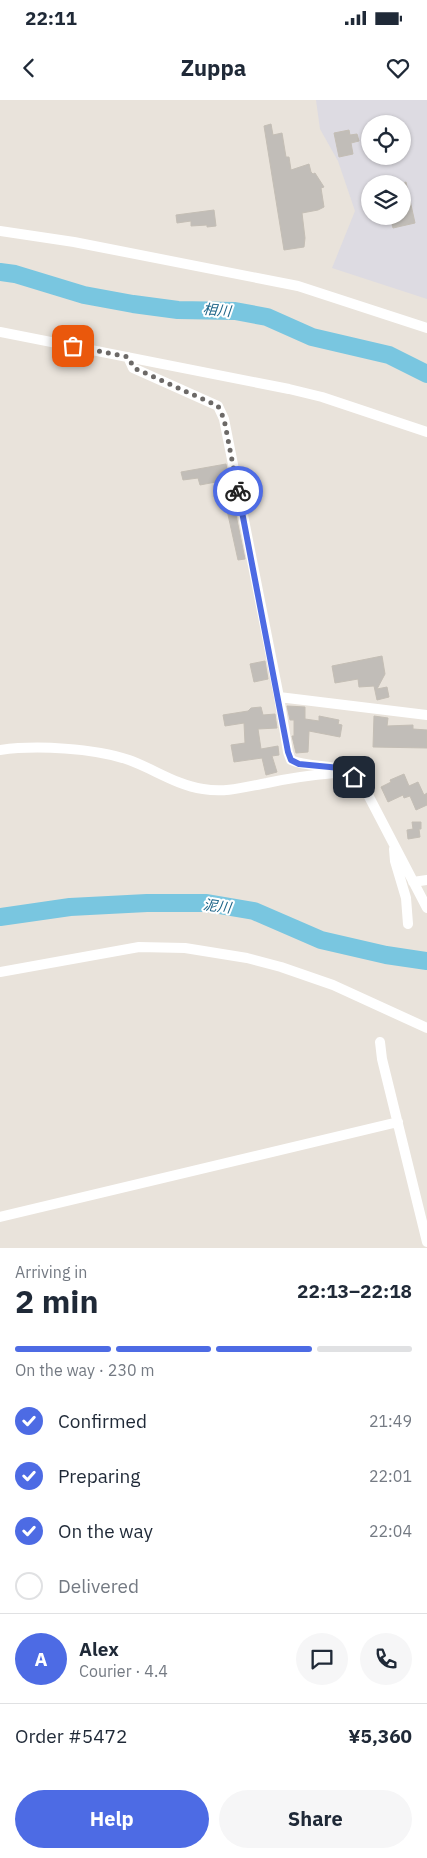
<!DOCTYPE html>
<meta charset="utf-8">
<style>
:root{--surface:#fff;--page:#f6f6f7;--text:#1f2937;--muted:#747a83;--line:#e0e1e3;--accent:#4d6be4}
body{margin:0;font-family:"IBM Plex Sans","Noto Sans JP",sans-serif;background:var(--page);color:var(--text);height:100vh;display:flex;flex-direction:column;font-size:19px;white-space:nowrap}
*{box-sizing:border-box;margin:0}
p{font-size:16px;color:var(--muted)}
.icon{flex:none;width:28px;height:28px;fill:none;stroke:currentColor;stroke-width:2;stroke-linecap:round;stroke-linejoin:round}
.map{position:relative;height:1148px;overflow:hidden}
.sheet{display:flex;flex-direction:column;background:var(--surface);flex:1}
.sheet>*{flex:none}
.tools{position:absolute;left:361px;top:15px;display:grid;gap:10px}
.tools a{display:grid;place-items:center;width:50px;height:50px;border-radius:50%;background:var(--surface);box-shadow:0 1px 4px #0004;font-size:25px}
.pin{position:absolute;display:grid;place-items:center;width:42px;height:42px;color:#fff;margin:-21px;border-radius:10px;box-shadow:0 2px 8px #0006}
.courier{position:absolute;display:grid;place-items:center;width:50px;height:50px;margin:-25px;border:4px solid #4d6be4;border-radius:50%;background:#fff;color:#222;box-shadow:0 1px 6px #0007}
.headline em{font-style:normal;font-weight:700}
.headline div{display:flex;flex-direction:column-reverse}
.headline{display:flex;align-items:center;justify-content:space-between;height:85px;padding:0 15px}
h1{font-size:32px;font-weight:700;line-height:38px}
.bar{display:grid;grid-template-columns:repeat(4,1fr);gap:8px 5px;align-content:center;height:60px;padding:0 15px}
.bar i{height:6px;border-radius:4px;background:var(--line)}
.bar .on{background:var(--accent)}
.bar p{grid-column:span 4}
.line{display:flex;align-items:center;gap:12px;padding:0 15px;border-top:1px solid var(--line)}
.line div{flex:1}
.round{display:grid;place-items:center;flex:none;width:52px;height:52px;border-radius:26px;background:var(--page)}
ol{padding:0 15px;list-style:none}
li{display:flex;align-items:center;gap:15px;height:55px}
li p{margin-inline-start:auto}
li .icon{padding:5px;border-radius:50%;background:var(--accent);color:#fff;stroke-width:4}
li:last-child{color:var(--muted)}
li i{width:28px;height:28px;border:2px solid var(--line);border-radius:50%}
.cta{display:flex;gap:10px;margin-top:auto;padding:10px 15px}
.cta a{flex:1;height:58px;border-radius:30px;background:var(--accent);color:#fff;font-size:20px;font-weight:700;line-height:58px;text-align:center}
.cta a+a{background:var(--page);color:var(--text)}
.status{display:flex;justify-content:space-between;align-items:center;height:35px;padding:0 25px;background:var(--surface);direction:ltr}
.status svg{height:14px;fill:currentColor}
header{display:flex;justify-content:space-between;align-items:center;height:65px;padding:0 15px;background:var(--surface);font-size:22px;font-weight:700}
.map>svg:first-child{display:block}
</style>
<div class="status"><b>22:11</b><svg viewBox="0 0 49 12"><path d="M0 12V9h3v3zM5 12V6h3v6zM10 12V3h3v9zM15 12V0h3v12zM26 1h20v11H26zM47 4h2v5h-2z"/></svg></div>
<header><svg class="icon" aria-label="back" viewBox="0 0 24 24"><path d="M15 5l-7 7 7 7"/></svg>Zuppa<svg class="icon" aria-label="heart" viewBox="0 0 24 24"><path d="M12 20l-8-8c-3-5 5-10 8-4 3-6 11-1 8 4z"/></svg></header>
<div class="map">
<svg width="427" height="1148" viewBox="0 0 427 1148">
<rect width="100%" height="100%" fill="#e9e3db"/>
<!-- industrial -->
<path fill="#dddbe2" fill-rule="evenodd" d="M 316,0 L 427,0 L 427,199 L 332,168 L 355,111 L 338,61 L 320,29 ZM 370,24 L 402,24 L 402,56 L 370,56 ZM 370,84 L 402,84 L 402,116 L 370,116 Z"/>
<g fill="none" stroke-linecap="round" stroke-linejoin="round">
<!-- river -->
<path stroke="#79c6e0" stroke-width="18" d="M 0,172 L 15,174 L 84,195 L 133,204 L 178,210 L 235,211 L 267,217 L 312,237 L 389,255 L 427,274
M 0,817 L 70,807 L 147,803 L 207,803 L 254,811 L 321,840 L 386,855 L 427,861"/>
</g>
<!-- building -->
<path fill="#c1bdb8" stroke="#c4beb5" d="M 271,24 L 273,35 L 282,33 L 286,57 L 289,57 L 291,70 L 309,64 L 311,72 L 313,74 L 315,73 L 324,87 L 321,88 L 324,107 L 318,110 L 302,113 L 305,138 L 304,147 L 284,150 L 264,26 Z
M 349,30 L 350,35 L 357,34 L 359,41 L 351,43 L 353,54 L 339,57 L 334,33 Z
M 406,82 L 415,123 L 393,128 L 390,116 L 402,116 L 402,83 Z
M 214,110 L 216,126 L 207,127 L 207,125 L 191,126 L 191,121 L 177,123 L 176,115 Z
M 226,364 L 230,384 L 222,386 L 221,381 L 200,385 L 198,378 L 183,380 L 181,372 Z
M 233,400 L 245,459 L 238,460 L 225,401 Z
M 382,556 L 385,574 L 377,589 L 387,587 L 389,597 L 377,600 L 374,586 L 359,587 L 358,579 L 335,583 L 332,566 Z
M 265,561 L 268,579 L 254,582 L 250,564 Z
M 287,606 L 305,607 L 305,619 L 319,621 L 319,616 L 339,620 L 338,624 L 342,625 L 340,637 L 309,631 L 308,652 L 296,653 L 292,636 L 294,636 L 294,620 L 290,620 Z
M 261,607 L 263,615 L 275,614 L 277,628 L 258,629 L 261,649 L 278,646 L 279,655 L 272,656 L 277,672 L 266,675 L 262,658 L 234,662 L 231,645 L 245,643 L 244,623 L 225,626 L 223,615 L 248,611 L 251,608 Z
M 374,616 L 388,618 L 387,626 L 413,625 L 413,629 L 427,630 L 427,648 L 373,647 Z
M 404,674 L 409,686 L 418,682 L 424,695 L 427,693 L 427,705 L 416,710 L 410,696 L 404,698 L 403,695 L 388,702 L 381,687 L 391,682 L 390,680 Z
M 412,722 L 421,722 L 421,729 L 419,729 L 420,737 L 408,739 L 407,730 L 413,729 Z"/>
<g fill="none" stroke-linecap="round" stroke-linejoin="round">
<!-- minor -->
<path stroke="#fff" stroke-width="10" d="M 0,131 L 74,142 L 298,186 L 427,228
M 0,232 L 289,289 L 322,297 L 427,332
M 128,257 L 133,268 L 218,306 L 224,319 L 279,597 L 288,652 L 291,660 C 311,669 336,662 354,676 C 358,680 361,685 365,689 L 427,808
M 279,597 L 427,615
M 0,650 C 36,645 94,648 129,660 C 154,669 176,685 203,689 C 226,693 245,687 267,683 C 290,678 312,675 335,673 L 339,669
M 394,749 L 395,761 L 406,798 L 408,824
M 413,782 L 427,780
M 0,872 L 139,847 L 185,848 L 247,858 L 281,867 L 333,885 L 427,928
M 380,942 L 382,959 L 427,1142
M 0,1117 L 398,1022"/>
</g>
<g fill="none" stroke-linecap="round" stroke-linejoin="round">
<!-- done -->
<path stroke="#6c6967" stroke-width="5" stroke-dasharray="0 9" d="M 73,246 L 128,257 L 134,268 L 218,306 L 224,319 L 238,391"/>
<!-- route -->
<path stroke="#4d6be4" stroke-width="6" d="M 238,391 L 288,652 L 291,660 L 299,664 L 340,668 L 354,677"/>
</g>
<g text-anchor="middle" stroke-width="4" stroke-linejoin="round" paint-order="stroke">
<!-- water labels -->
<g font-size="14" font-style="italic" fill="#1c6488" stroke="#fff">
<text transform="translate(217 210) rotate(5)" y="5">相川</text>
<text transform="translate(217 806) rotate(7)" y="5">泥川</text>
</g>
</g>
</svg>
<div class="tools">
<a><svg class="icon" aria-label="locate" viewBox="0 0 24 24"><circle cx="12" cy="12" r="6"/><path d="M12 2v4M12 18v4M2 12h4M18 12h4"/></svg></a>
<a><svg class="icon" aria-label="layers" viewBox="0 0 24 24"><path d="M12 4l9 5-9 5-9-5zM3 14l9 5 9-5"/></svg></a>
</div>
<div class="pin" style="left:73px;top:246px;background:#ea580c"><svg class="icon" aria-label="bag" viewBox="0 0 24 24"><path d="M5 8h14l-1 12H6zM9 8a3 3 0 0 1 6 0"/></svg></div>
<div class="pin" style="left:354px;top:677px;background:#1f2937"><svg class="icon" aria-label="home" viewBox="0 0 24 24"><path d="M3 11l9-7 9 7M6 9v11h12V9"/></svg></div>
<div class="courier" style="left:238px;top:391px"><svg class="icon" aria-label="bike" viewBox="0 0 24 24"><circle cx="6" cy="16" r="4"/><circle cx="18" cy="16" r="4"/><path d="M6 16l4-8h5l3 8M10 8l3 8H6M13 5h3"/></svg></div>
</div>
<section class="sheet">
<div class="headline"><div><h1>2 min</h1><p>Arriving in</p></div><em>22:13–22:18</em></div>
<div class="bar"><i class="on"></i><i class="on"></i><i class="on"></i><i></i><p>On the way · 230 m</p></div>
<ol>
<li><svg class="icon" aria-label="check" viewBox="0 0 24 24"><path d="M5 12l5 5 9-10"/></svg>Confirmed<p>21:49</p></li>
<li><svg class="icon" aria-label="check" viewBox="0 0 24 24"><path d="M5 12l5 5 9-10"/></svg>Preparing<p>22:01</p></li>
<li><svg class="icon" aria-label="check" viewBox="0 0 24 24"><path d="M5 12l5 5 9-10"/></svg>On the way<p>22:04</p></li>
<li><i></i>Delivered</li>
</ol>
<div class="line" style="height:90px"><b class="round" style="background:var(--accent);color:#fff">A</b><div><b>Alex</b><p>Courier · 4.4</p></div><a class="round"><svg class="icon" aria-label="chat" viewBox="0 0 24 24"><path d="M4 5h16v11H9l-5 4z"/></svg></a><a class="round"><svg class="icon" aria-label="phone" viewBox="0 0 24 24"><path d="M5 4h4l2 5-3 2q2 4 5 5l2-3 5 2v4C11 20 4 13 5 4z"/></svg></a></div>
<div class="line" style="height:65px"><div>Order #5472</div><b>¥5,360</b></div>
<div class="cta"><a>Help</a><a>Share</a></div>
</section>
